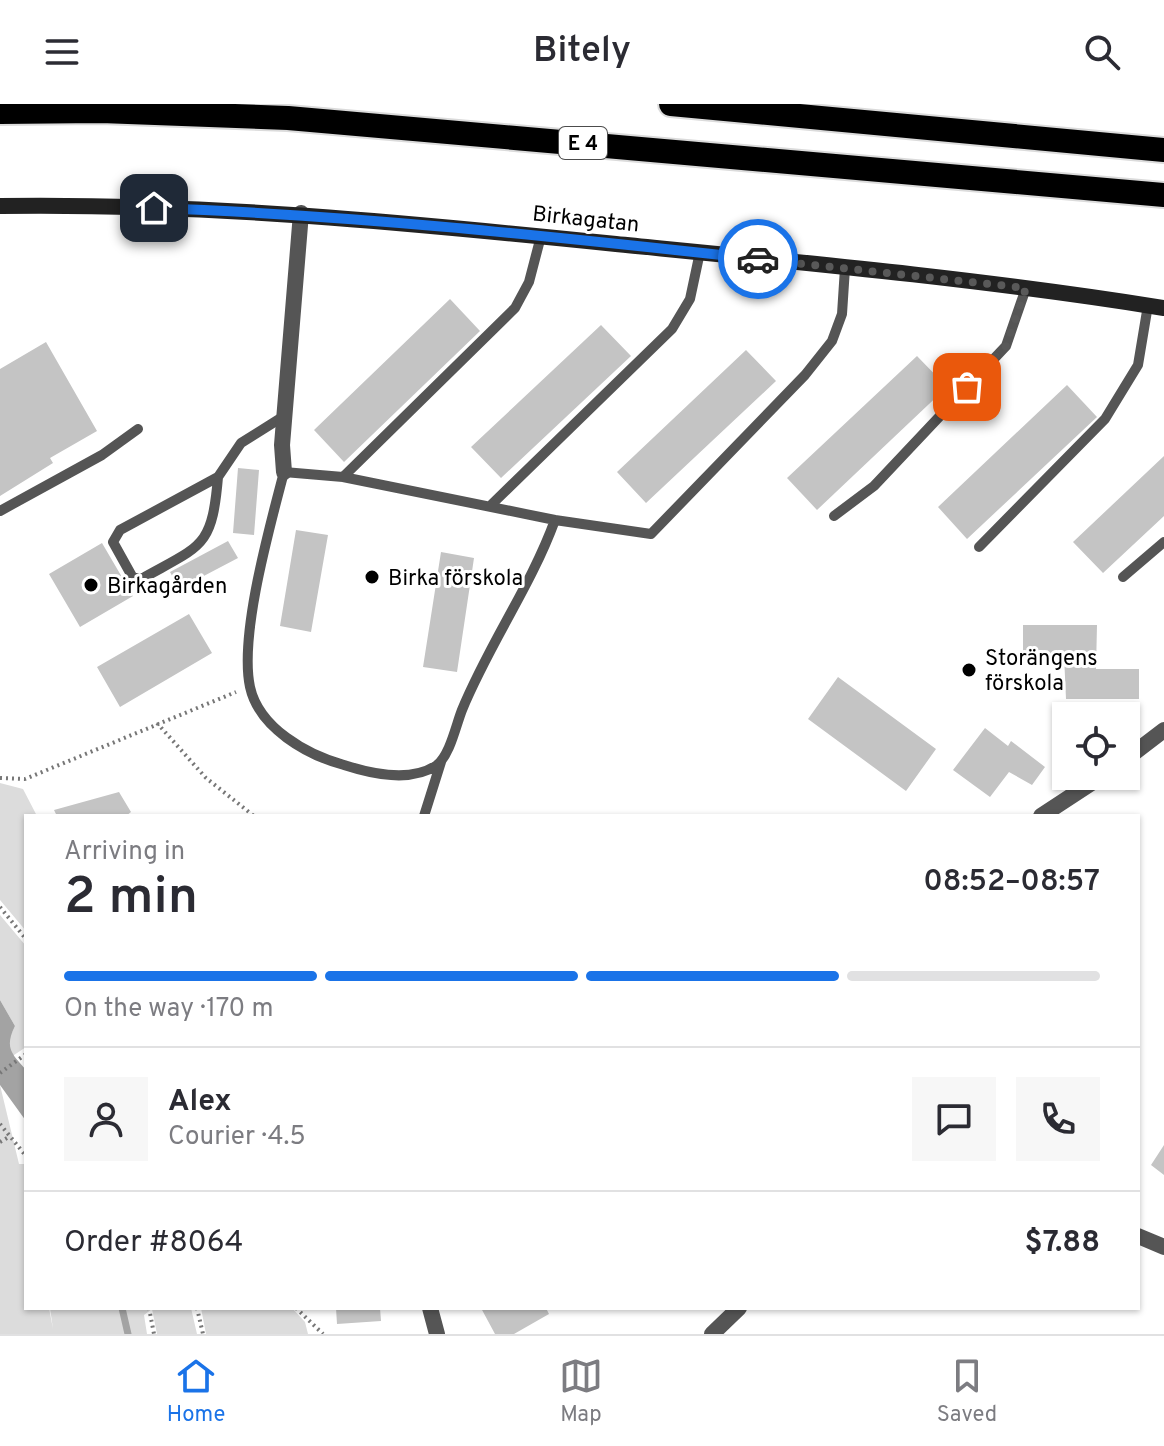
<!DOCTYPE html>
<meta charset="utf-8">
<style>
:root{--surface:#fff;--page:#f7f7f7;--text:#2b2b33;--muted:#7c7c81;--line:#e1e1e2;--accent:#1a73e8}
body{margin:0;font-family:Overpass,sans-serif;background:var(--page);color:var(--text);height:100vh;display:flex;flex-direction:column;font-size:30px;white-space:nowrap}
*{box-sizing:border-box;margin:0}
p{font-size:26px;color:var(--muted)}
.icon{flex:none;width:44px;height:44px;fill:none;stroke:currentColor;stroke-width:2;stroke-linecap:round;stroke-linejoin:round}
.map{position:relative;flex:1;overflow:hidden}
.drawer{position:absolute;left:24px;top:710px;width:1116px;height:496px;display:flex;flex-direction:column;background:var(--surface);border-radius:0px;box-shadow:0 2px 6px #0004}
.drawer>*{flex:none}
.controls{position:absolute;left:1052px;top:598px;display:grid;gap:16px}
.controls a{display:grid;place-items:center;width:88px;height:88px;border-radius:0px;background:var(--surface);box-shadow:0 2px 6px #0004;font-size:40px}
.pin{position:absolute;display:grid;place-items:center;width:68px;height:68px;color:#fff;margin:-34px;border-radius:16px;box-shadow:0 4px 12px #0006}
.courier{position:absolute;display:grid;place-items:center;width:80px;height:80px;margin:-40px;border:6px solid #1a73e8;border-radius:50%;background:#fff;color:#222;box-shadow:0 2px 10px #0007}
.head em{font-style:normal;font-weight:600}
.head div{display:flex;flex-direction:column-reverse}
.head{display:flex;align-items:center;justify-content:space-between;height:136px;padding:0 40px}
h1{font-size:52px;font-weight:600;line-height:60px}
.bar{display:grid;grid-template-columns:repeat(4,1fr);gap:12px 8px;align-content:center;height:96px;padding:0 40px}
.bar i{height:10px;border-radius:6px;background:var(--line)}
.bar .selected{background:var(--accent)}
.bar p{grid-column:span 4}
.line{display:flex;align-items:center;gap:20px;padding:0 40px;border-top:2px solid var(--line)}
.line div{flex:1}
.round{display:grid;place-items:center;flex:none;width:84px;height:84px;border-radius:0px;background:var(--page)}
header{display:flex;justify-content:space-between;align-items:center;height:104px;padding:0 40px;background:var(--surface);font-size:36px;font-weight:600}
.dock{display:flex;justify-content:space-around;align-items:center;height:112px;border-top:2px solid var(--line);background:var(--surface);font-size:22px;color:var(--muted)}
.dock a{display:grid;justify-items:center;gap:4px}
.dock .selected{color:var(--accent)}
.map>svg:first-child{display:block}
</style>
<header><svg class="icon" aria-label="menu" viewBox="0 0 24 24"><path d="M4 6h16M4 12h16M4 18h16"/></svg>Bitely<svg class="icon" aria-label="search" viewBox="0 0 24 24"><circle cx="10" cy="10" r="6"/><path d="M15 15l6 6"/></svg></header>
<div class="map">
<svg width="1164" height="1230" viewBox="0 0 1164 1230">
<rect width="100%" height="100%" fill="#fff"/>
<!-- green -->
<path fill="#dcdcdc" d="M 0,679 L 23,685 L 37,712 L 26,712 L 26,827 L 0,796 Z
M 0,811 L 26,842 L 26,943 L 11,953 L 8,936 L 15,922 L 0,896 Z
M 0,981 L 19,1060 L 26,1060 L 26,1204 L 49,1204 L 53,1225 L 50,1204 L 191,1204 L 197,1230 L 157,1230 L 152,1205 L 144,1211 L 147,1230 L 0,1230 Z
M 201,1204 L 292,1204 L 305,1218 L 308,1230 L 206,1230 Z"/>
<!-- water -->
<path fill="#a3a3a3" d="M 0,896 L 15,922 C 4,944 12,950 26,966 L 26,1017 L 0,981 Z"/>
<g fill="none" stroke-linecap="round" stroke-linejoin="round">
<!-- stream -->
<path stroke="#a3a3a3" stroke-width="7" d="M 122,1204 L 128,1230"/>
</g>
<!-- building -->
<path fill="#c4c4c4" d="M 450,195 L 480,227 L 344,358 L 314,326 Z
M 601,221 L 631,252 L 501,374 L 471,343 Z
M 46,238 L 97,327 L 50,354 L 53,359 L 0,392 L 0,265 Z
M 746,246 L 776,277 L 646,399 L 617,368 Z
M 917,252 L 947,283 L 817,406 L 787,374 Z
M 1067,281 L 1097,313 L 967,435 L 938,403 Z
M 1164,352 L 1164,412 L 1103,469 L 1073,438 Z
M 238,364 L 259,366 L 254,431 L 233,429 Z
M 296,426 L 328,431 L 311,528 L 280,522 Z
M 228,437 L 238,454 L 179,485 L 170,468 Z
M 102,439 L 133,492 L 80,523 L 49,470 Z
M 441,448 L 474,454 L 457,568 L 423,563 Z
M 189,510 L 212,549 L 120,603 L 97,563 Z
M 1023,521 L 1097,521 L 1096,565 L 1139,565 L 1139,595 L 1066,595 L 1064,551 L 1023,550 Z
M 838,573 L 936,645 L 906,687 L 808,615 Z
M 985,624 L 1008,642 L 1011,637 L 1045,663 L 1032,681 L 1009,668 L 990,693 L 953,666 Z
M 119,688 L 131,708 L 126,712 L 57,712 L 54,706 Z
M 1164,1041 L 1164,1071 L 1151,1061 Z
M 336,1204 L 380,1204 L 381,1217 L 337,1220 Z
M 481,1204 L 546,1204 L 549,1210 L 514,1230 L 495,1230 Z"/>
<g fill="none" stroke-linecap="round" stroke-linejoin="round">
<defs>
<path id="highway" d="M 671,0 L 1164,46
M 0,8 L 101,7 L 288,14 L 1164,91"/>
</defs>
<!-- highway casing -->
<use href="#highway" stroke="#dbdbdb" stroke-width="28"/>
<!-- path -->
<path stroke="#777" stroke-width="4" stroke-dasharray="2 4" stroke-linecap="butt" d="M 157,619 L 206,674 L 254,712
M 0,674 L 25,675 L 236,588
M 0,803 L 26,835
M 0,969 L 26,950
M 0,1020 L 26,1052
M 0,1038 L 9,1033
M 149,1204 L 154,1230
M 197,1204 L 203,1230
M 296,1204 L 323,1230"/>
<!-- lane -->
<path stroke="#555" stroke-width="10" d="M 284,368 L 343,373 L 555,416 C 531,482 489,540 462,606 C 456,621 450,651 437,661 C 411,679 372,670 344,661 C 307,651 259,624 250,583 C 239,531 270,422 284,368 Z
M 218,373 C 212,444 202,441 143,474 L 133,474 L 113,438 L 120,426 L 218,373 L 241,339 L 284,312
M 343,373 L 515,204 L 529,178 L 541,132
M 490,402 L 672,225 L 690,195 L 700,148
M 0,407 L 102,351 L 138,325
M 834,412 L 874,382 L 1006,242 L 1026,184
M 555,416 L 651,430 L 805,271 L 832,237 L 842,210 L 845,164
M 979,443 L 1105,315 L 1138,261 L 1148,201
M 1123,473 L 1164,438
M 424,712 L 441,658"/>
<!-- street -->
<path stroke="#555" stroke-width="16" d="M 284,368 L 282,341 L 301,109
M 1126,655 L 1164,626
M 1041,712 L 1102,672
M 1138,1132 L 1164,1143
M 430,1204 L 437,1230
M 712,1230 L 739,1204"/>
<!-- secondary -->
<path stroke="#222" stroke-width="16" d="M 0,102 C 207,99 411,119 616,140 C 799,158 983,175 1164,204"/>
<!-- highway -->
<use href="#highway" stroke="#000" stroke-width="24"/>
</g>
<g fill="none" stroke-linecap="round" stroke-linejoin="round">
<!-- done -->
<path stroke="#595959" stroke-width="8" stroke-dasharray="0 14.4" d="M 758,155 L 1026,184 L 1006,242 L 967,283"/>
<!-- route -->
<path stroke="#1a73e8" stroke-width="10" d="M 154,104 C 356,111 557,133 758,155"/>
</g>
<!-- markers -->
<g fill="#000" stroke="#fff" stroke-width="3">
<circle cx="372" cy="473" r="8"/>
<circle cx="91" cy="481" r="8"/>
<circle cx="969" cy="566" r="8"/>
</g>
<g text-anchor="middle" stroke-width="6" stroke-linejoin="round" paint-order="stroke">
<!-- shield labels -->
<rect fill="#fff" stroke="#4c4c4c" stroke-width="2" x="559" y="23" width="48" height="32" rx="6"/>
<g font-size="20" font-weight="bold" fill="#000">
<text x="583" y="46">E 4</text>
</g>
<!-- street labels -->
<g font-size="22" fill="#000" stroke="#fff">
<text transform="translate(586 114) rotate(6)" y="8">Birkagatan</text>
</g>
<!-- poi labels -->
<g font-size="22" fill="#000" stroke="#fff" text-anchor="start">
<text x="388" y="481">Birka förskola</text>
<text x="107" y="489">Birkagården</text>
<text x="985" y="561">Storängens<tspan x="985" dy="25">förskola</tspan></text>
</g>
</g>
</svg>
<div class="controls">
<a><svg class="icon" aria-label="locate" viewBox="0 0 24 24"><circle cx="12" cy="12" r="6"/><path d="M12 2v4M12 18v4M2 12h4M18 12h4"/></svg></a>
</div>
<div class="pin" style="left:967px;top:283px;background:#ea580c"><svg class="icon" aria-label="bag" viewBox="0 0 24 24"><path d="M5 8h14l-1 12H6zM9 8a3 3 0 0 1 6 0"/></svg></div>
<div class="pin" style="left:154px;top:104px;background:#1f2937"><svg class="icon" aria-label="home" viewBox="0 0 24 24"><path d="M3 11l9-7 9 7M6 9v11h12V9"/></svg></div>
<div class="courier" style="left:758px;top:155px"><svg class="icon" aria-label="car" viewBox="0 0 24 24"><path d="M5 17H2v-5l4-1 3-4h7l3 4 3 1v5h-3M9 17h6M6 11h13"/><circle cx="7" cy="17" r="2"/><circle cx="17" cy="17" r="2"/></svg></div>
<section class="drawer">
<div class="head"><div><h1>2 min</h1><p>Arriving in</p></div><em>08:52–08:57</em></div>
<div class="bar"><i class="selected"></i><i class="selected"></i><i class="selected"></i><i></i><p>On the way · 170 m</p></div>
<div class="line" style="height:144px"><a class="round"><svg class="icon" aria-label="person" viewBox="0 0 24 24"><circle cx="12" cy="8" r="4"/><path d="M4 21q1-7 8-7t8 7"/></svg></a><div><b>Alex</b><p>Courier · 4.5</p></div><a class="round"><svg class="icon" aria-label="chat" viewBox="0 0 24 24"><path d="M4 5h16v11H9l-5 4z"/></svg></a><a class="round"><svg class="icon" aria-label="phone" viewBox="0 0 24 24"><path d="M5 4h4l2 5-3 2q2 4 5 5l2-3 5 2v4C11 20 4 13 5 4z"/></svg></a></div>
<div class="line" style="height:104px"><div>Order #8064</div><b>$7.88</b></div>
</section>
</div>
<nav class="dock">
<a class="selected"><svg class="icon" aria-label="home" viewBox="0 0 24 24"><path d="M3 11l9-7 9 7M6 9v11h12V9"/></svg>Home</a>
<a><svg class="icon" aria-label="map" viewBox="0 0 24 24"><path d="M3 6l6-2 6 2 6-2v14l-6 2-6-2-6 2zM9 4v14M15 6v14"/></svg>Map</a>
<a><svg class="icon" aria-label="saved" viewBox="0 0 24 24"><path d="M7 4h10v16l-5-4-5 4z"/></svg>Saved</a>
</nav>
